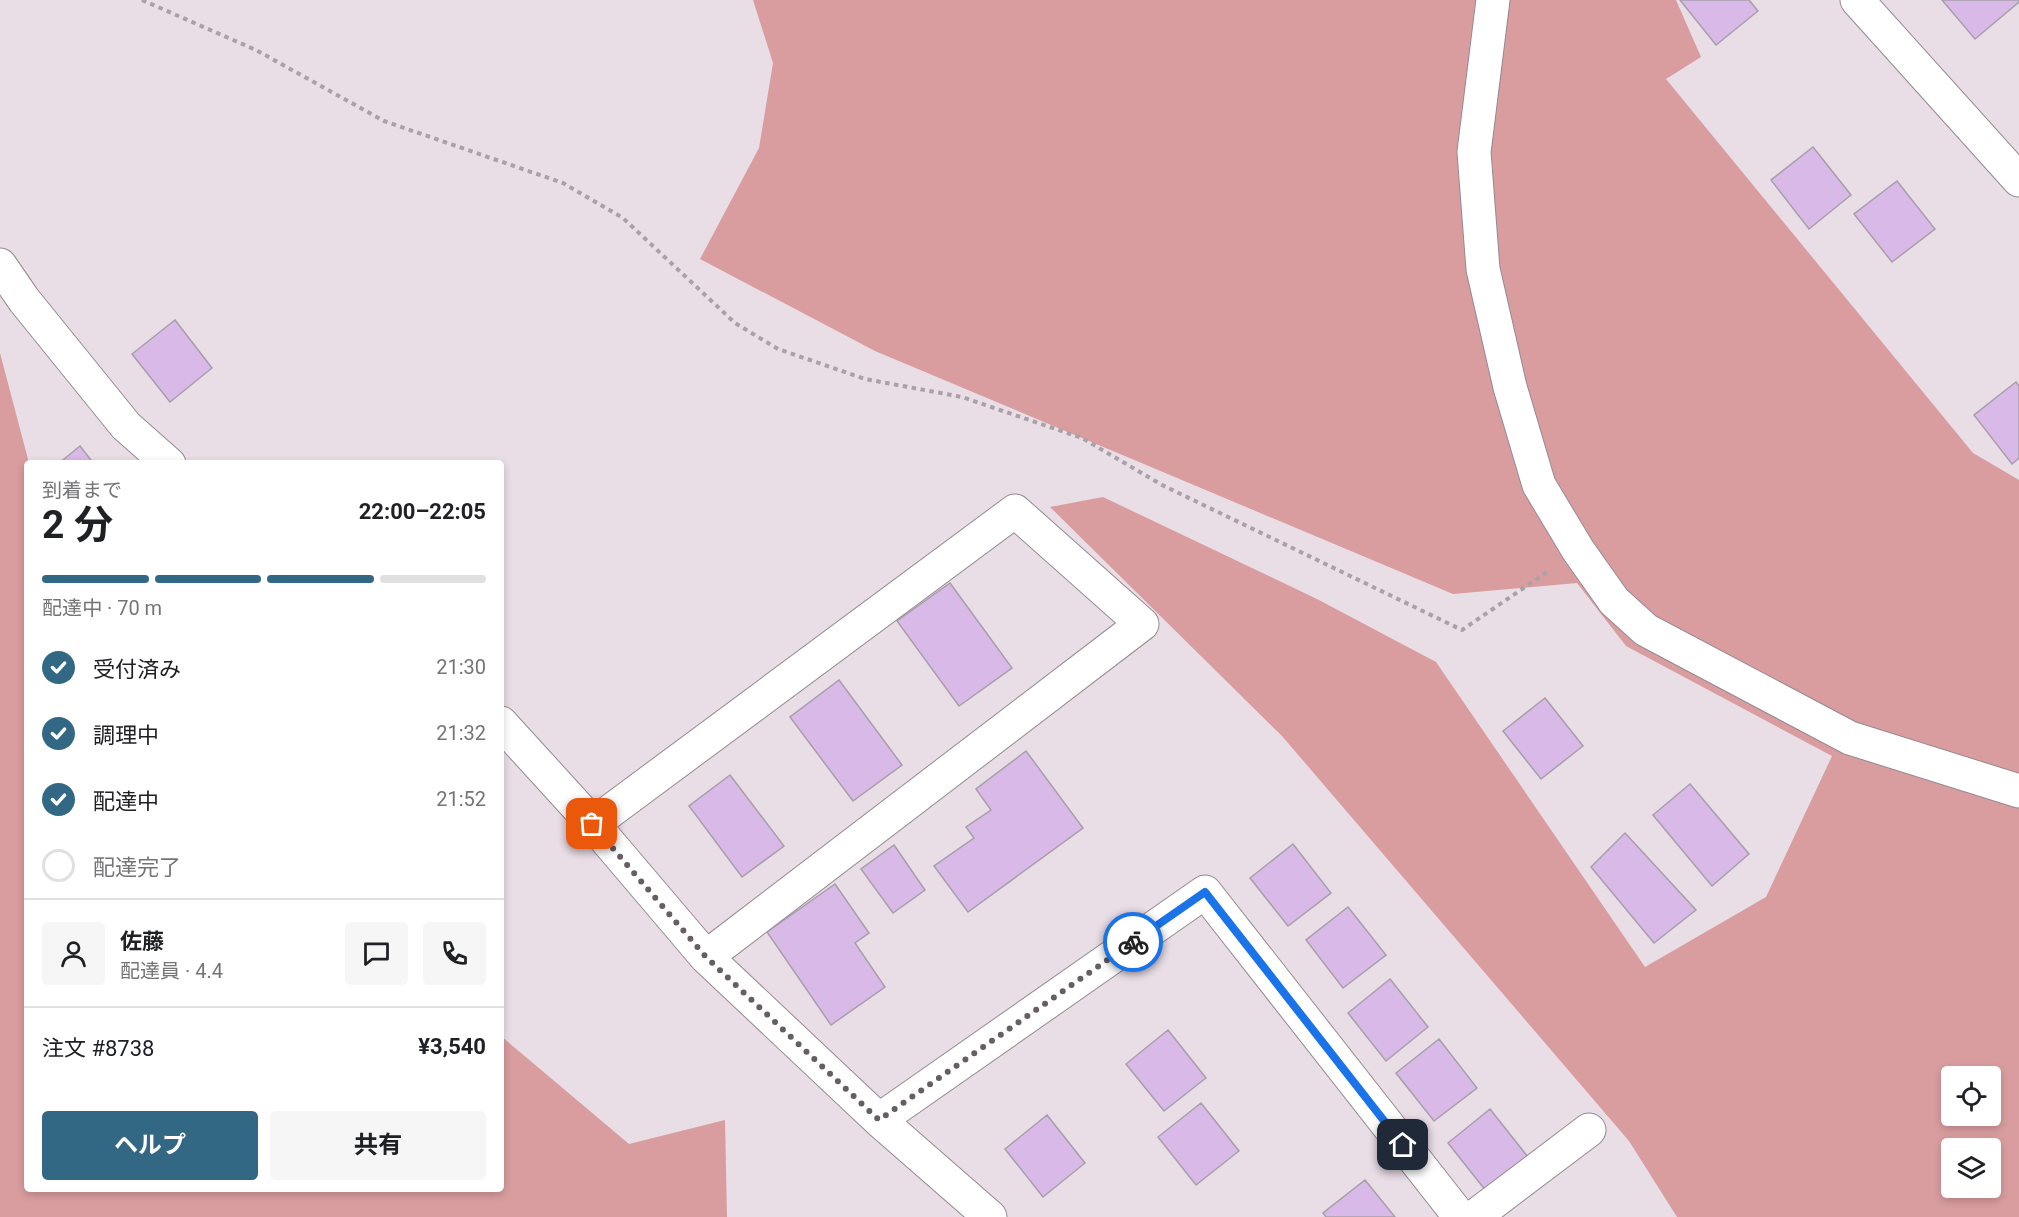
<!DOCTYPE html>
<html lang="ja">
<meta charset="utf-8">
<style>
:root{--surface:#fff;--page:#f6f6f6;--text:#202124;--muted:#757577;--line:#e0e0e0;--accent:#326883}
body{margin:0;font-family:Roboto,"Noto Sans JP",sans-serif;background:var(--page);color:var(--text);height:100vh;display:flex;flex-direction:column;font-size:22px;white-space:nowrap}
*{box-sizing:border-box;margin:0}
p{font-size:20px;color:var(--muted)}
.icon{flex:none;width:33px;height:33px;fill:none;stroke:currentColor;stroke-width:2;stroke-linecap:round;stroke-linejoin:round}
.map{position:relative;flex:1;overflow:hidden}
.details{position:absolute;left:24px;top:460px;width:480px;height:732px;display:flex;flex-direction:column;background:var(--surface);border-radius:6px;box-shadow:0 3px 9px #0003}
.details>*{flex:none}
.controls{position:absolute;left:1941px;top:1066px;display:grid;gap:12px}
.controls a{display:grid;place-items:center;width:60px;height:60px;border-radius:6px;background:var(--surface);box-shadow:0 3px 9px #0003;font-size:30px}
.pin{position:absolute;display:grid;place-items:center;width:51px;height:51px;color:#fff;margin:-26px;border-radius:12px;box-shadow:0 3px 9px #0006}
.courier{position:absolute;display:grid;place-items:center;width:60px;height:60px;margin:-30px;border:4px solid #1a73e8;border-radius:50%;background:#fff;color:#222;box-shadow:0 2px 8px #0007}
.head em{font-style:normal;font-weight:700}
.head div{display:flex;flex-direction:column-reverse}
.head{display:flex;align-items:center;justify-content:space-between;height:102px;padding:0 18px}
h1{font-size:39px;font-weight:700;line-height:45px}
.bar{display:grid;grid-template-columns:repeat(4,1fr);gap:9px 6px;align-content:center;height:72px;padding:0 18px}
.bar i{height:8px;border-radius:4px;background:var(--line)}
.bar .active{background:var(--accent)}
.bar p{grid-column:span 4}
.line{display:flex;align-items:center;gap:15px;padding:0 18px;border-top:2px solid var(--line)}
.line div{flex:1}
.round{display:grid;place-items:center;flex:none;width:63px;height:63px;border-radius:6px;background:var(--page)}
ol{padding:0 18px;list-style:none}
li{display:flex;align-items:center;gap:18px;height:66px}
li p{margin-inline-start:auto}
li .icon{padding:6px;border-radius:50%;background:var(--accent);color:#fff;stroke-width:4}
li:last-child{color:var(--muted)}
li i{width:33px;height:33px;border:3px solid var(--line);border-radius:50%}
.cta{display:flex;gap:12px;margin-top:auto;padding:12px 18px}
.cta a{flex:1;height:69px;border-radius:6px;background:var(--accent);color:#fff;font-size:24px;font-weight:700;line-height:69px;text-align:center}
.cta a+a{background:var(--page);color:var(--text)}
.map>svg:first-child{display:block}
</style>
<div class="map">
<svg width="2019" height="1217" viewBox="0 0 2019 1217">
<rect width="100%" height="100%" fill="#e9dde6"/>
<!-- forest -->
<path fill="#d99d9f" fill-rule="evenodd" d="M 753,0 L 1676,0 L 1701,57 L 1666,79 L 1973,453 L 2019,480 L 2019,1217 L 1677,1217 L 1629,1141 L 1282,736 L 1050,507 L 1103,497 L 1317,599 L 1436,662 L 1645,967 L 1766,897 L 1832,756 L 1626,646 L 1577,583 L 1453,594 L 875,351 L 700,259 L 759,148 L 773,63 ZM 1952,1077 L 1990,1077 L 1990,1116 L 1952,1116 ZM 1952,1149 L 1990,1149 L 1990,1188 L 1952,1188 Z
M 0,353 L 29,463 L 27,464 L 27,1190 L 501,1190 L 501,1036 L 629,1144 L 725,1120 L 727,1217 L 0,1217 Z"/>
<!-- building -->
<path fill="#d9b9e8" stroke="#a69faa" stroke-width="1.5" d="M 1680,0 L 1749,0 L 1758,11 L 1716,45 Z
M 1942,0 L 2019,0 L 2019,2 L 1975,39 Z
M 1813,147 L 1851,195 L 1809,229 L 1771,180 Z
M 1897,181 L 1935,229 L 1892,262 L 1854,214 Z
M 175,320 L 212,368 L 170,402 L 132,354 Z
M 2016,382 L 2019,386 L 2019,458 L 2012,464 L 1974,415 Z
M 80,446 L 94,464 L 58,464 Z
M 950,583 L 1012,668 L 959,706 L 897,621 Z
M 839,680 L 902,765 L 853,801 L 790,717 Z
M 1545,698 L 1583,746 L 1541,779 L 1503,731 Z
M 1026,751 L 1083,828 L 968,912 L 934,866 L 974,838 L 966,827 L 991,810 L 976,789 Z
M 730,775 L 784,846 L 742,877 L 689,806 Z
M 1690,784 L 1749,854 L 1712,886 L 1653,815 Z
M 1625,833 L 1696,910 L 1654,943 L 1591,867 Z
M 1293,844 L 1331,893 L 1288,926 L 1250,878 Z
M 894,845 L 925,890 L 893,913 L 861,869 Z
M 835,884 L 869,933 L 855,943 L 885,987 L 831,1025 L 767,932 Z
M 1348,907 L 1386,955 L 1343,988 L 1306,940 Z
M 1390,979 L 1428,1027 L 1386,1061 L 1348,1013 Z
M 1168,1030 L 1206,1078 L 1164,1111 L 1126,1064 Z
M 1439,1039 L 1477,1088 L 1434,1121 L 1396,1073 Z
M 1201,1103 L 1239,1151 L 1196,1185 L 1158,1137 Z
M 1490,1109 L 1528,1157 L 1486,1191 L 1448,1143 Z
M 1047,1115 L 1085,1163 L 1043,1197 L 1005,1149 Z
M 1365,1180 L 1395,1217 L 1326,1217 L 1323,1213 Z"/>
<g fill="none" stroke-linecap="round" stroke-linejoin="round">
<defs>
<path id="minor" d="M 1493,0 L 1474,152 L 1483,269 L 1510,387 L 1539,485 L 1578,550 L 1614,601 L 1646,630 L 1850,738 L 2019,791
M 1857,0 L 2019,180
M 0,265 L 24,300 L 126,426 L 169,464
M 501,723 L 593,824 L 706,957 L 879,1120 L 990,1217
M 593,824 L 1015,511 L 1142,624 L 706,957
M 879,1120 L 1205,892 L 1460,1217
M 1474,1217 L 1589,1130"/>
</defs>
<!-- minor casing -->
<use href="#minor" stroke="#958a92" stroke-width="35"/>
<!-- path -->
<path stroke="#aaa0a7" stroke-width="4" stroke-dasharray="4.5 4.5" stroke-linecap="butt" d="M 142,0 L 256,50 L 384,121 L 563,183 L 623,218 L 735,323 L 778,349 L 865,379 L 962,397 L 1082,438 L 1162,485 L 1462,630 L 1550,570"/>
<!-- minor -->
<use href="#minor" stroke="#fff" stroke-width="33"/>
</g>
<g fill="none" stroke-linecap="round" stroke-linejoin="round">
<!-- done -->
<path stroke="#655e63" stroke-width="6" stroke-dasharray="0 10.8" d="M 592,824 L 706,957 L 879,1120 L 1133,942"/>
<!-- route -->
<path stroke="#1a73e8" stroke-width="8" d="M 1133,942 L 1205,892 L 1403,1145"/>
</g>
</svg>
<div class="controls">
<a><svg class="icon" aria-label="locate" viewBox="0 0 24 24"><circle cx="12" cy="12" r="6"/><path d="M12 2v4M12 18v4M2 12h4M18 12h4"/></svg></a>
<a><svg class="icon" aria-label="layers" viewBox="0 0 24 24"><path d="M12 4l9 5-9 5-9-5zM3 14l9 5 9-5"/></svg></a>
</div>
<div class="pin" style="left:592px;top:824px;background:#ea580c"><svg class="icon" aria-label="bag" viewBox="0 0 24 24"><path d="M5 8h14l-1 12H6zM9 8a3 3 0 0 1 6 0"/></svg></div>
<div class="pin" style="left:1403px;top:1145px;background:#1f2937"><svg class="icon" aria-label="home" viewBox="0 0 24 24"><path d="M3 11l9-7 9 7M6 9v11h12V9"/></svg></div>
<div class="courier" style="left:1133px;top:942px"><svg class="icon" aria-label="bike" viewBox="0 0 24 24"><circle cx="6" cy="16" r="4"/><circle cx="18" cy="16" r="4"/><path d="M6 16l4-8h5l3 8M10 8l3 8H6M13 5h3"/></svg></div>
<section class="details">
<div class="head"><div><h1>2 分</h1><p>到着まで</p></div><em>22:00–22:05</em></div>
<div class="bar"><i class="active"></i><i class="active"></i><i class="active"></i><i></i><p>配達中 · 70 m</p></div>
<ol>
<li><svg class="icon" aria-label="check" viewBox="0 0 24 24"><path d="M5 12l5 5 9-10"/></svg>受付済み<p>21:30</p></li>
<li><svg class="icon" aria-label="check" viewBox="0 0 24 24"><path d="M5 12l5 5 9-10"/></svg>調理中<p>21:32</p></li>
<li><svg class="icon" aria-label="check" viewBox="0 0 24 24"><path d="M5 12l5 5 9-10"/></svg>配達中<p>21:52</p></li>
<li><i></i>配達完了</li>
</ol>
<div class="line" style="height:108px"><a class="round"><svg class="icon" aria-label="person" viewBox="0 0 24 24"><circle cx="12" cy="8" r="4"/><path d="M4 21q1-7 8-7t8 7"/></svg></a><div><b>佐藤</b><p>配達員 · 4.4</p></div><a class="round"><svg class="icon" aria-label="chat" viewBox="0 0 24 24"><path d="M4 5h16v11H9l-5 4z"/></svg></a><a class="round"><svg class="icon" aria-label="phone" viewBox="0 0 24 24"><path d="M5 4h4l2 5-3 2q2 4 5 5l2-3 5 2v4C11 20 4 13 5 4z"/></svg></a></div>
<div class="line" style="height:78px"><div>注文 #8738</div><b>¥3,540</b></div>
<div class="cta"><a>ヘルプ</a><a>共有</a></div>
</section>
</div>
